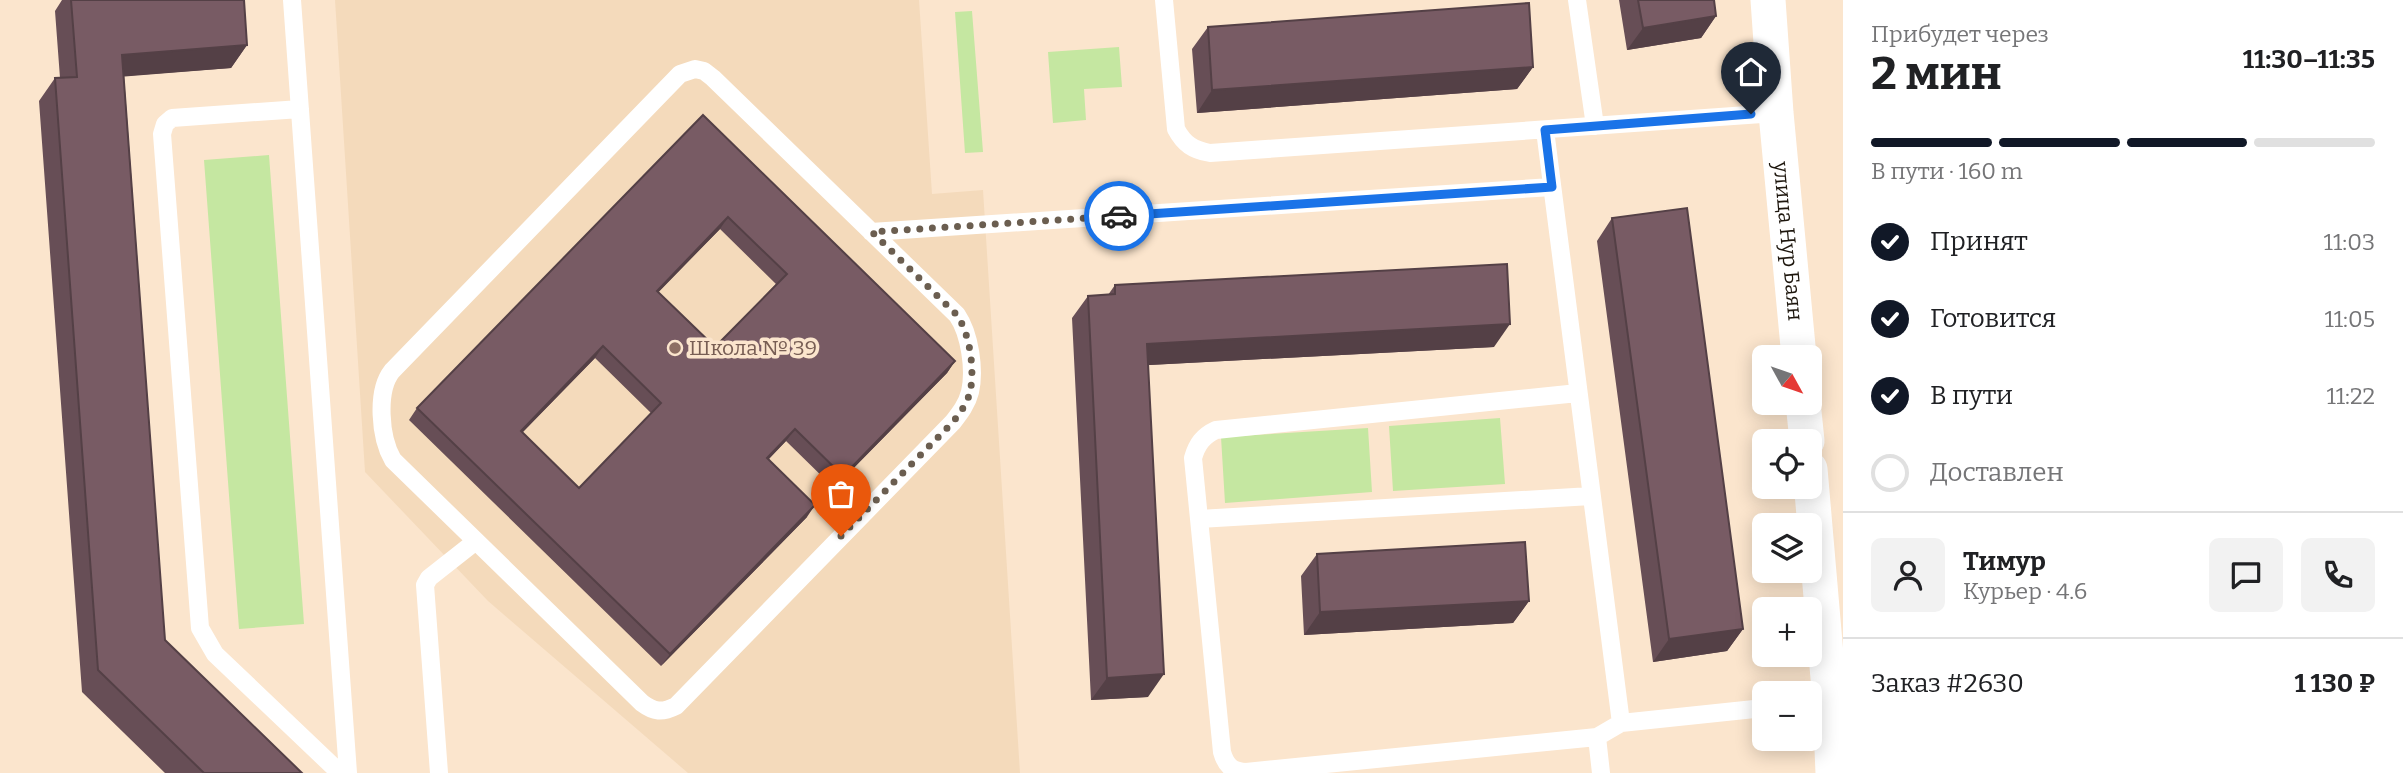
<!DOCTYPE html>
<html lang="ru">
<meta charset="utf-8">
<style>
:root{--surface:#fff;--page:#f2f2f2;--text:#202124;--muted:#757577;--line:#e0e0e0;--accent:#111827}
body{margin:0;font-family:Bitter,serif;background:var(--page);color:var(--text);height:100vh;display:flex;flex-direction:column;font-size:26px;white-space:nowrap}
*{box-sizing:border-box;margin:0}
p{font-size:23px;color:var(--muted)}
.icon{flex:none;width:38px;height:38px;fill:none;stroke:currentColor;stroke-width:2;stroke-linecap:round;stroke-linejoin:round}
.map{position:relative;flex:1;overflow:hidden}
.drawer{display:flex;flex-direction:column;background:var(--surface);width:560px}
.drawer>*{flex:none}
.needle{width:46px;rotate:130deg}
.fabs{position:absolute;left:1752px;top:345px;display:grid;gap:14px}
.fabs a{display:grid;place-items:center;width:70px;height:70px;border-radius:10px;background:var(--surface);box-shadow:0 4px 18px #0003;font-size:35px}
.pin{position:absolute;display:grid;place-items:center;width:60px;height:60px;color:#fff;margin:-72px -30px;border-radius:50% 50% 50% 0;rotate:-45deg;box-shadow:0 0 7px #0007}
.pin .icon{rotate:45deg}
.courier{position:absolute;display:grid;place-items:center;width:70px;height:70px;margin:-35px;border:5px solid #1a73e8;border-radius:50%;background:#fff;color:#222;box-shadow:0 2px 9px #0007}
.head em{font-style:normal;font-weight:700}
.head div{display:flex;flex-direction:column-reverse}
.head{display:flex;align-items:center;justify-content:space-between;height:119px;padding:0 28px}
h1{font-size:46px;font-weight:700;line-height:52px}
.bar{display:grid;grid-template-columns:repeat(4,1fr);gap:10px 7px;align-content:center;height:84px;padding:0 28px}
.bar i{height:9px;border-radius:5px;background:var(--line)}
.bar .selected{background:var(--accent)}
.bar p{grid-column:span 4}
.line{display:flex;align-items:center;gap:18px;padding:0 28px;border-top:2px solid var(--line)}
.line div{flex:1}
.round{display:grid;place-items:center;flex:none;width:74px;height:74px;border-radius:10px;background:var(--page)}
ol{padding:0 28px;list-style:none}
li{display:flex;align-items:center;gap:21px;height:77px}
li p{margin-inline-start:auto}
li .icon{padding:7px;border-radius:50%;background:var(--accent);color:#fff;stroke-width:4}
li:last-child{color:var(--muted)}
li i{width:38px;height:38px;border:4px solid var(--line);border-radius:50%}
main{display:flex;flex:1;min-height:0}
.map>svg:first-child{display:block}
</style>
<main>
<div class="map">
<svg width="1843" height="773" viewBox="0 0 1843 773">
<rect width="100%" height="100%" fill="#fbe5cd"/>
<!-- built -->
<path fill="#f4dabb" d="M 335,0 L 919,0 L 932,194 L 983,190 L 1020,773 L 688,773 L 488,601 L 365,472 Z"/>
<!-- green -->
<path fill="#c5e7a1" d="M 972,11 L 983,152 L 965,153 L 955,12 Z
M 1119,47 L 1122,87 L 1084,89 L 1086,120 L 1053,123 L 1048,52 Z
M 269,155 L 304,624 L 239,629 L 204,160 Z
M 1500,418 L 1505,484 L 1393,491 L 1389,426 Z
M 1368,428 L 1372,492 L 1225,503 L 1221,437 Z"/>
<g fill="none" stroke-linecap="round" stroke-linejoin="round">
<!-- lane -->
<path stroke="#fff" stroke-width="18" d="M 292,0 L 348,773
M 1164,0 L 1176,129 C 1184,144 1193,150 1210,153 L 1776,113
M 1577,0 L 1595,126
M 695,69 L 704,71 L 713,78 L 957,315 C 970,334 975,370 970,392 C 967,404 960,413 953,422 L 676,706 C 662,713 654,712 642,703 L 393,460 C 380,438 376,391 392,371 L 680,74 Z
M 300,109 L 172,118 L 165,124 L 162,134 L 200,628 L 215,654 L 340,773
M 1545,130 L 1621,723
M 871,232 L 1552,187
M 1578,393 L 1216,430 C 1203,436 1197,444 1193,458 L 1222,752 C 1226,766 1232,771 1246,772 L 1597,737
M 1199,519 L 1591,496
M 439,773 L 425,585 L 429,578 L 476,541
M 1601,773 L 1597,737 L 1621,723 L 1764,708"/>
<!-- street -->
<g stroke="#fff" stroke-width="35">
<path id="s1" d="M 1768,0 L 1776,113 L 1799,357"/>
<path d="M 1803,402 L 1807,441"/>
<path d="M 1810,469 L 1830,701 L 1833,773"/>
</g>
</g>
<!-- wall -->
<path fill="#674e56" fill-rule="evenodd" d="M 62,0 L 244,0 L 247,45 L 231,68 L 124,76 L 165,640 L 302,773 L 165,773 L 82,692 L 39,101 L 55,78 L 60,78 L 55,11 Z
M 1619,0 L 1714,0 L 1716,16 L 1701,38 L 1627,50 Z
M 1208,27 L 1533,67 L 1517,89 L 1197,113 L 1192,49 Z
M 703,115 L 955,361 L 947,373 L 834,488 L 786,441 L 769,459 L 807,517 L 661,666 L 409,420 L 417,408 ZM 720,229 L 776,284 L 715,347 L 658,292 ZM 595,358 L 651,413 L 579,488 L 522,433 Z
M 1612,218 L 1743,629 L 1727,651 L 1653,662 L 1597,241 Z
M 1115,285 L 1494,347 L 1148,365 L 1148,697 L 1091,700 L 1072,318 L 1088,296 L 1108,295 Z
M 1317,554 L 1529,601 L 1513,623 L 1304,635 L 1301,576 Z"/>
<!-- shaded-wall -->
<path fill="#544046" d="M 1716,16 L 1701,38 L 1627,50 L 1643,28 Z
M 247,45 L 231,68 L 106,78 L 122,55 Z
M 1533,67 L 1517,89 L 1197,113 L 1212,90 Z
M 728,217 L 720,229 L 648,303 L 657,291 Z
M 1510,324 L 1494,347 L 1131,366 L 1147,344 Z
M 603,346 L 595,358 L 512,443 L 521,431 Z
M 955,361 L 947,373 L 834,488 L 843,476 Z
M 795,429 L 786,441 L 758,470 L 767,458 Z
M 815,505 L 807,517 L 661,666 L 670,654 Z
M 1529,601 L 1513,623 L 1304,635 L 1320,612 Z
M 1743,629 L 1727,651 L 1653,662 L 1669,639 Z
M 1164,674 L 1148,697 L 1091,700 L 1107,678 Z"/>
<!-- building -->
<path fill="#785b64" stroke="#544046" stroke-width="2" fill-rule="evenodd" d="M 71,0 L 244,0 L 247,45 L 122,55 L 165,640 L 302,773 L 204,773 L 98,670 L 55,78 L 77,77 Z
M 1638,0 L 1714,0 L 1716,16 L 1643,28 Z
M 1529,3 L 1533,67 L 1212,90 L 1208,27 Z
M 703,115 L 955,361 L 843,476 L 795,429 L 767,458 L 815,505 L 670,654 L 417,408 ZM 728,217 L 787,274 L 715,347 L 657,291 ZM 603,346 L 661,403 L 579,488 L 521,431 Z
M 1687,208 L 1743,629 L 1669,639 L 1612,218 Z
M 1507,264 L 1510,324 L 1147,344 L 1164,674 L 1107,678 L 1088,296 L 1115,294 L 1115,285 Z
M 1525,542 L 1529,601 L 1320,612 L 1317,554 Z"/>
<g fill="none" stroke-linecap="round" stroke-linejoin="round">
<!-- done -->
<path stroke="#6b5e50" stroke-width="7" stroke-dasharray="0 12.6" d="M 841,536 L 953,422 C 960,413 967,404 970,392 C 975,370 970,334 957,315 L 872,232 L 1119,216"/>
<!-- route -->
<path stroke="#1a73e8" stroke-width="9" d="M 1119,216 L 1552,187 L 1545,130 L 1751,114"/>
</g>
<!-- markers -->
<circle fill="#8d6e63" stroke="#fbe5cd" stroke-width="2.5" cx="675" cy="348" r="7"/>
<g text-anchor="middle" stroke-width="7" stroke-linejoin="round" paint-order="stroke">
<!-- street labels -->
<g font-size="21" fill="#1d160d" stroke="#fbe5cd">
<text dy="7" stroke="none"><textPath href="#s1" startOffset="242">улица Нур Баян</textPath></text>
</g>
<!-- education labels -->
<g font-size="21" fill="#785e54" stroke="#fbe5cd" text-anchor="start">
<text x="689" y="355">Школа № 39</text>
</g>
</g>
</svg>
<div class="fabs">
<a><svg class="needle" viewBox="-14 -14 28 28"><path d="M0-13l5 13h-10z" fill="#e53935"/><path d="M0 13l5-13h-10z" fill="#757577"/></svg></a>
<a><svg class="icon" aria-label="locate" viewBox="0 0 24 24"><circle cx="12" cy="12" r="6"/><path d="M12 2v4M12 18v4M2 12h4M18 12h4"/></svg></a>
<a><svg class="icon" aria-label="layers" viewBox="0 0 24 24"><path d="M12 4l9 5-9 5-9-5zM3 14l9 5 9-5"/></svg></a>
<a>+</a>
<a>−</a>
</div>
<div class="pin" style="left:841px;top:536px;background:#ea580c"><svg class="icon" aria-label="bag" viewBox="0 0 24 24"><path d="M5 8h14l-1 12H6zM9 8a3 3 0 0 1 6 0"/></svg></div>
<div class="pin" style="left:1751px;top:114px;background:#1f2937"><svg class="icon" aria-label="home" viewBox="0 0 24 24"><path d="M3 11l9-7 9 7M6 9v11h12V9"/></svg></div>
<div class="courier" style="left:1119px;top:216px"><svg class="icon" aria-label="car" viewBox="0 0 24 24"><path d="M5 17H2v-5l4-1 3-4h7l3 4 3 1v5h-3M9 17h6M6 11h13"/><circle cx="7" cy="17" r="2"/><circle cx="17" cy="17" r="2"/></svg></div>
</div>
<section class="drawer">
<div class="head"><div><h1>2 мин</h1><p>Прибудет через</p></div><em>11:30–11:35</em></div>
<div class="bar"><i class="selected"></i><i class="selected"></i><i class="selected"></i><i></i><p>В пути · 160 m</p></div>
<ol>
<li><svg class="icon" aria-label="check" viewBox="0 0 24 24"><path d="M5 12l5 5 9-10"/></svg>Принят<p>11:03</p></li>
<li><svg class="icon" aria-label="check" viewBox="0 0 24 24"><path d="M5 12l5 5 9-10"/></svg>Готовится<p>11:05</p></li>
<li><svg class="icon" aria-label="check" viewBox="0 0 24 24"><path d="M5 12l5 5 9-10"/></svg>В пути<p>11:22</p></li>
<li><i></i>Доставлен</li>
</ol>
<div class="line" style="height:126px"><a class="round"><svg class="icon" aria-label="person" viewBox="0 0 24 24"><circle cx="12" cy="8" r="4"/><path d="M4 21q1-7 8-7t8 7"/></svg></a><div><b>Тимур</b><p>Курьер · 4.6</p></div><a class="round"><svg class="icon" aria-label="chat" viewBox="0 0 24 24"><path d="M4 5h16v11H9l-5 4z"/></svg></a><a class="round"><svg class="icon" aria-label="phone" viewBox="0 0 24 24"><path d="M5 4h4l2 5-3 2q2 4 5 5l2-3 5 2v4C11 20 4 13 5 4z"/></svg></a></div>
<div class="line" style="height:91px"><div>Заказ #2630</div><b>1 130 ₽</b></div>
</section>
</main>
